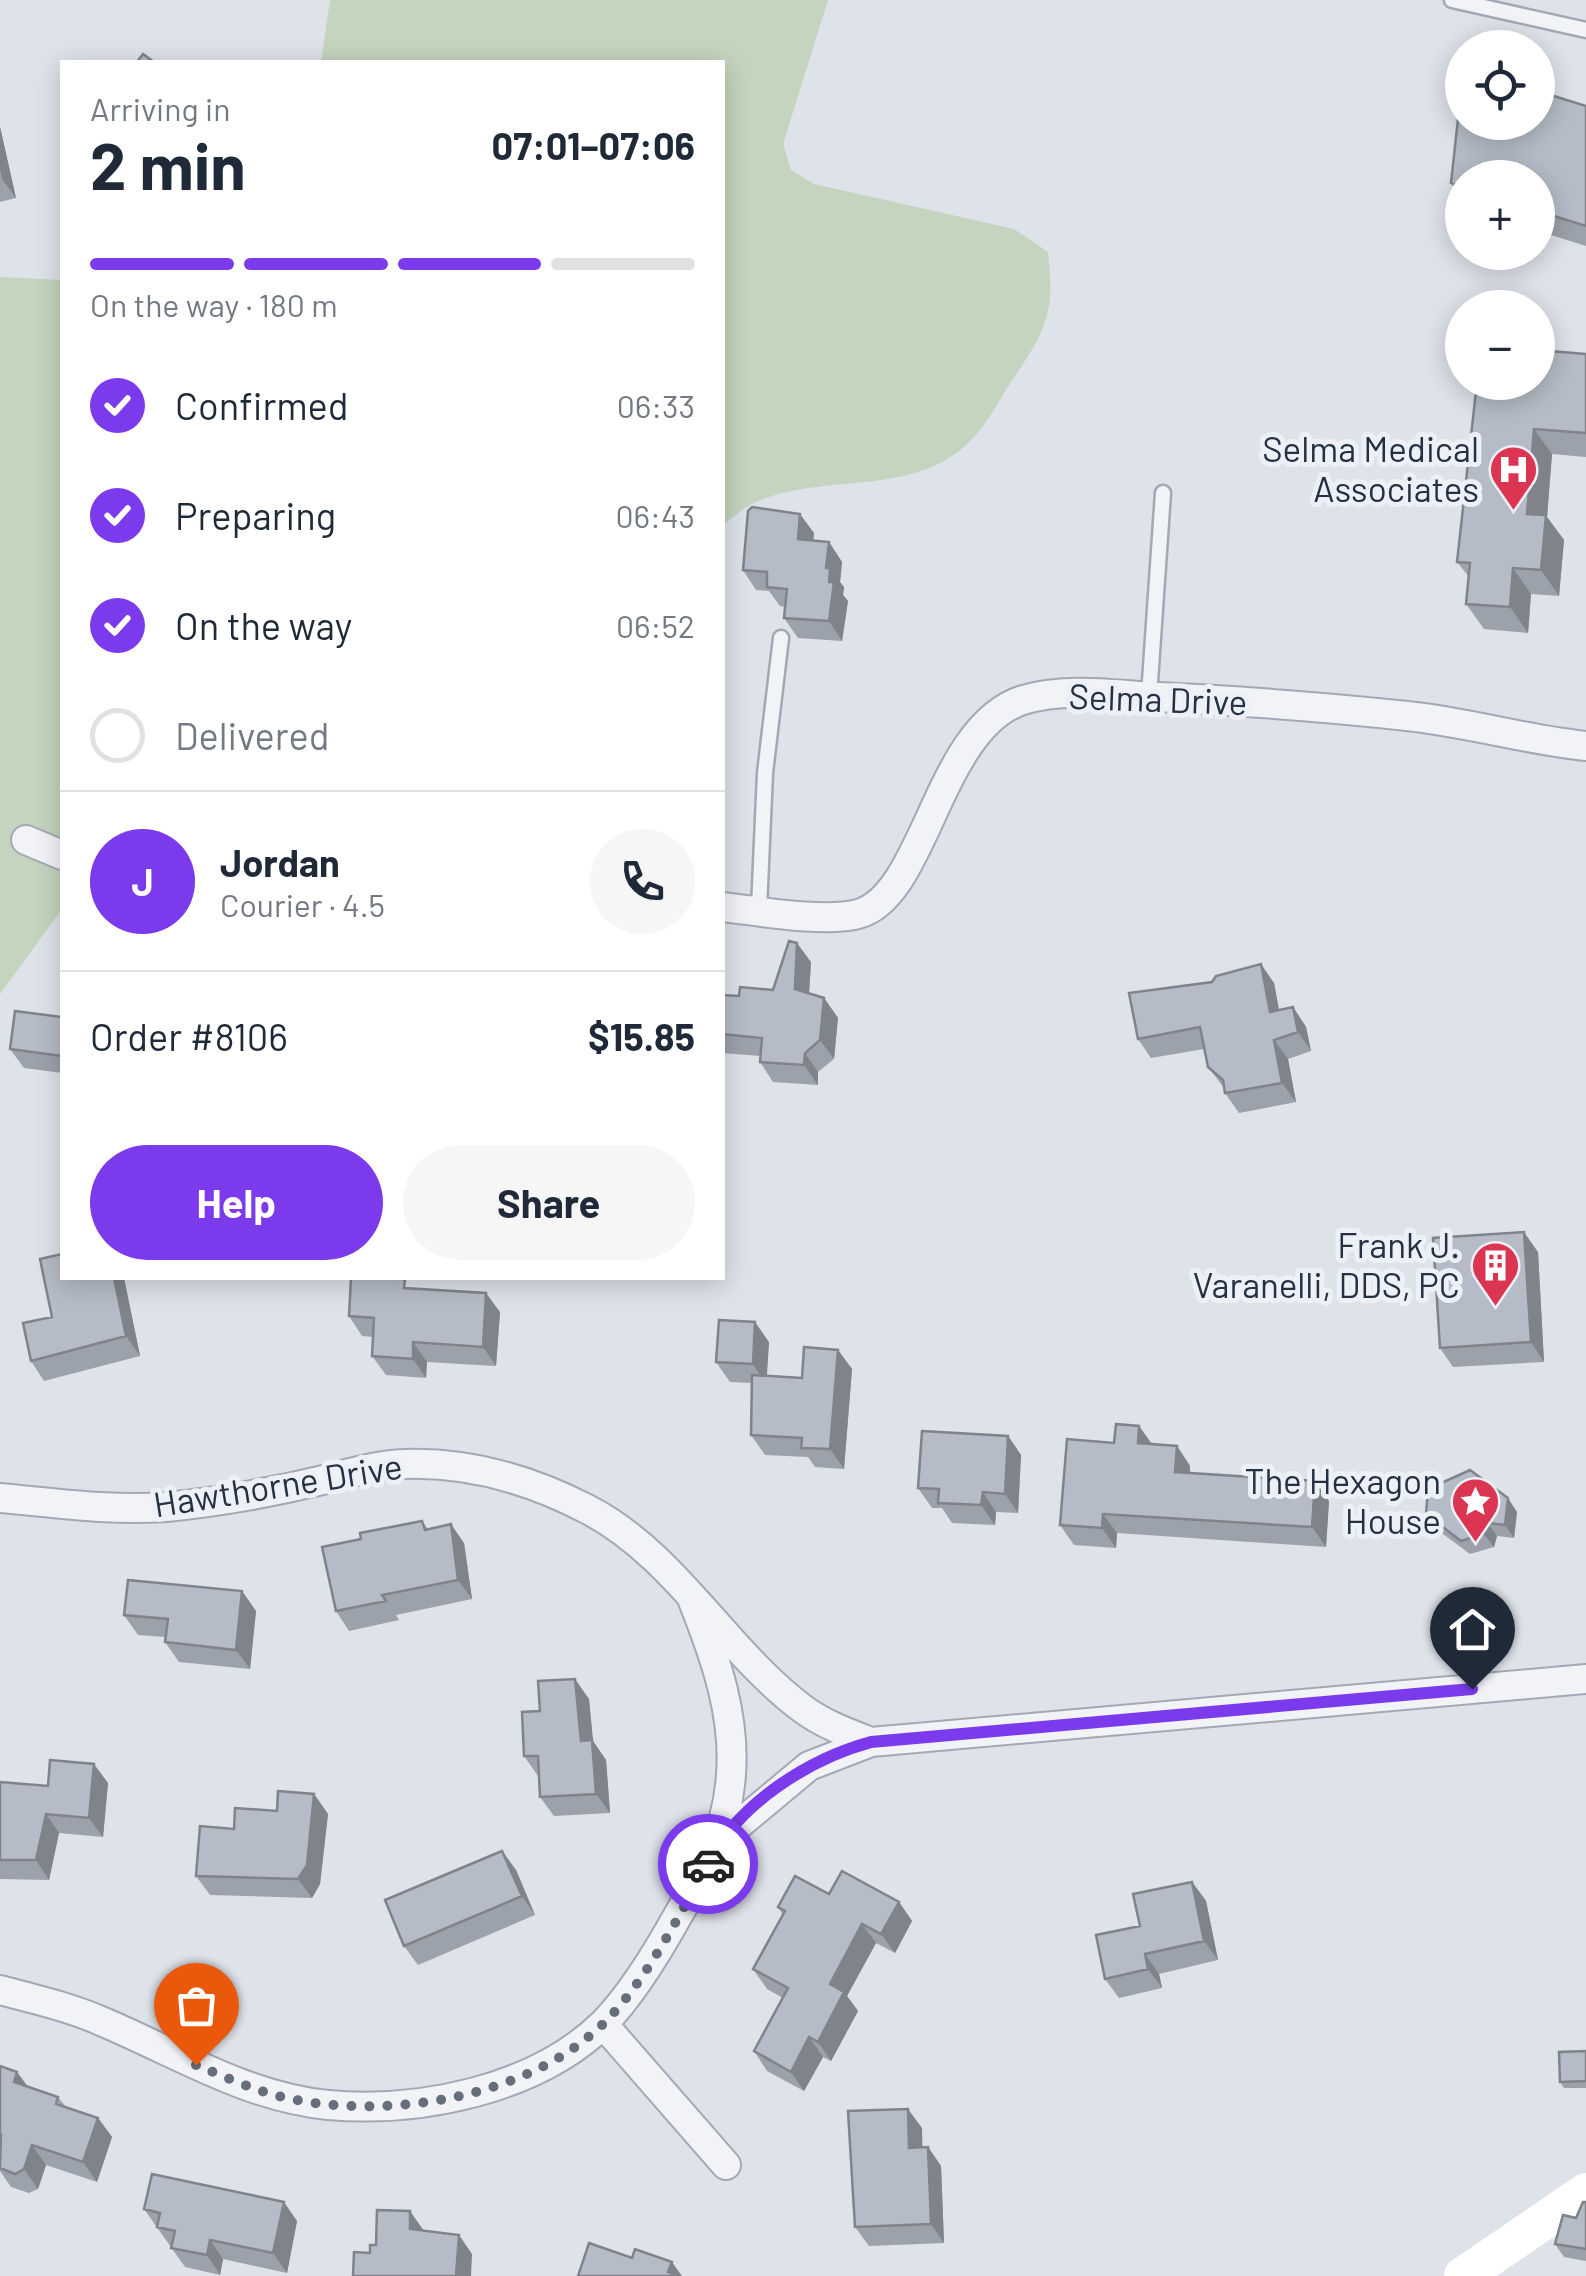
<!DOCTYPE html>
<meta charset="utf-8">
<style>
:root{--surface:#fff;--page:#f6f6f7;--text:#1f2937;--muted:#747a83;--line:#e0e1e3;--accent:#7c3aed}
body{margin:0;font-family:Barlow,sans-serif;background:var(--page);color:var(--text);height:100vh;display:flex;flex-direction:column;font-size:38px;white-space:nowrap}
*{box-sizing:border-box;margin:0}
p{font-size:32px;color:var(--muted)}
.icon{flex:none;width:55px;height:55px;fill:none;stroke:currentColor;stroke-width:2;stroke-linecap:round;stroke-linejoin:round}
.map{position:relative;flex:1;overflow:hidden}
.side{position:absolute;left:60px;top:60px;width:665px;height:1220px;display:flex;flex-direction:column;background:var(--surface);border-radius:0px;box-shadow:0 5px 25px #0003}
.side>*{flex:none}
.controls{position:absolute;left:1445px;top:30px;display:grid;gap:20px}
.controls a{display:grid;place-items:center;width:110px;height:110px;border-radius:50%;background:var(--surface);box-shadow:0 5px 25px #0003;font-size:50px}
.pin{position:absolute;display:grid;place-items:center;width:85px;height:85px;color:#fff;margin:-102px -42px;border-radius:50% 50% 50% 0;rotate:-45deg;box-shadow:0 0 10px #0007}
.pin .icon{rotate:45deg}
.courier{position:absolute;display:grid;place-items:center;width:100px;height:100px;margin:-50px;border:8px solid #7c3aed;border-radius:50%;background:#fff;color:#222;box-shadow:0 2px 12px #0007}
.head em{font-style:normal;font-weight:700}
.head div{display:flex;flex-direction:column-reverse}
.head{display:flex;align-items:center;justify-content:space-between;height:170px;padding:0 30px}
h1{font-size:65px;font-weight:700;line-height:75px}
.bar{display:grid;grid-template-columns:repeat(4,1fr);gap:15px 10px;align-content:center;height:120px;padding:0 30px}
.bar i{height:12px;border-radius:8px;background:var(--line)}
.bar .selected{background:var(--accent)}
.bar p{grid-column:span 4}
.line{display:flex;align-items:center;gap:25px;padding:0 30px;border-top:2px solid var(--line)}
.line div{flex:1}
.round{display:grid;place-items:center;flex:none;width:105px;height:105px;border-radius:52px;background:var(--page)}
ol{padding:0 30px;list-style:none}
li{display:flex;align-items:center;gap:30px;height:110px}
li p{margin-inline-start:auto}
li .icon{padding:10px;border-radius:50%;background:var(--accent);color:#fff;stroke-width:4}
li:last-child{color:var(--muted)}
li i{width:55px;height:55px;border:5px solid var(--line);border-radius:50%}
.cta{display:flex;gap:20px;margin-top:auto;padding:20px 30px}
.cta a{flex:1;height:115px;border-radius:60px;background:var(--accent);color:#fff;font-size:40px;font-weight:700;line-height:115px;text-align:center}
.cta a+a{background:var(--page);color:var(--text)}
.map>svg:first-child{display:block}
</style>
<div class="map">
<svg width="1586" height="2276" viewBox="0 0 1586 2276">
<rect width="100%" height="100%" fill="#dee2e9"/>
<!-- green -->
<path fill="#c4d4be" d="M 330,0 L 828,0 L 783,144 L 791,170 L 814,184 L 1014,229 L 1048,252 C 1055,312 1047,329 1013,379 C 1001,397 990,419 975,436 C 917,501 825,470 754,503 C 743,508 732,518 723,525 L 722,62 L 321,62 Z
M 0,277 L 62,280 L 62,909 L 0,994 Z"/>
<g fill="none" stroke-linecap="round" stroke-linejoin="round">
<defs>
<path id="lane" d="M 1452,0 L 1586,30
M 1149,696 L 1163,493
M 759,909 L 765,773 L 781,638"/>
<path id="street" d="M 26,840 L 62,855
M 722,907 C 758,911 825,923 858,914 C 926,896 937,727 1023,700 C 1066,687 1115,695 1159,697 C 1241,701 1325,707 1407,716 C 1467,722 1526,740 1586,746
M 0,1498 C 55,1503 111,1511 166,1507 C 218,1502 273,1492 323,1480 C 350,1473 377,1465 405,1464 C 468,1462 531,1480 587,1509 C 676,1555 724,1650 803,1709 C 823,1724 848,1733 871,1742
M 719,1841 L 809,1766 L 871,1742 L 1586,1679
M 0,1990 C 34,1999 69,2007 101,2021 C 175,2052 246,2097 328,2105 C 420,2113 536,2090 604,2023 C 633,1993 657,1953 677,1917 C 702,1874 725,1835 730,1785 C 738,1721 716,1659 693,1601
M 603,2024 L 726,2165"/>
</defs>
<!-- lane casing -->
<use href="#lane" stroke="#a3a9b4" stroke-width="19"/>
<!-- street casing -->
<use href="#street" stroke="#a3a9b4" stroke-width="32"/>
<!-- lane -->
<use href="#lane" stroke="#f1f3f7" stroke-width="14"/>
<!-- street -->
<use href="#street" stroke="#f1f3f7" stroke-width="28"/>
<!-- secondary -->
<path stroke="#fff" stroke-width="38" d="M 1463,2276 L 1586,2192"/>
</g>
<!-- wall -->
<path fill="#9ca2ab" d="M 1586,106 L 1586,246 L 1538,231 L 1538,178 L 1462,178 L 1462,200 L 1451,183 Z
M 0,127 L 16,198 L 0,202 Z
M 1586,354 L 1586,457 L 1552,454 L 1547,517 L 1564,540 L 1559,596 L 1531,594 L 1528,633 L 1484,629 L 1466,604 L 1469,577 L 1457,562 L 1477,382 Z
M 814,533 L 813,541 L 829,542 L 842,562 L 840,582 L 844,587 L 843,595 L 848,601 L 842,641 L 798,638 L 784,618 L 785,607 L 780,606 L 769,591 L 756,590 L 743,570 Z
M 811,962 L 809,994 L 824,998 L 838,1018 L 834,1059 L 818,1072 L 818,1085 L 773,1082 L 760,1062 L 760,1056 L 722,1053 L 722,995 L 739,996 L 773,990 Z
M 1274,983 L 1279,1010 L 1293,1007 L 1306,1027 L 1311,1051 L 1288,1059 L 1296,1102 L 1239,1113 L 1225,1093 L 1224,1088 L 1208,1067 L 1204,1049 L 1151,1058 L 1138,1039 Z
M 62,1017 L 62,1073 L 24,1068 L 10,1049 Z
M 1538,1252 L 1544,1362 L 1453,1367 L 1440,1348 Z
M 62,1278 L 124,1278 L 140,1356 L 44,1381 L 31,1361 L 52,1317 Z
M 411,1288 L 500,1312 L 496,1366 L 427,1362 L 426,1378 L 386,1375 L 372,1356 L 373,1337 L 362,1336 L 349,1316 Z
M 769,1342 L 767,1376 L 802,1378 L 838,1350 L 852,1369 L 844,1469 L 815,1467 L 808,1457 L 765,1455 L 751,1435 L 752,1383 L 730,1382 L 716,1362 Z
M 1139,1426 L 1152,1444 L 1177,1446 L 1190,1466 L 1190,1473 L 1315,1481 L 1329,1501 L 1326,1547 L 1117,1533 L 1116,1548 L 1074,1545 L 1060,1525 L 1114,1443 Z
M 1008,1436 L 1021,1455 L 1018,1513 L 996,1512 L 995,1525 L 952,1523 L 942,1508 L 932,1508 L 918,1488 Z
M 1517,1512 L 1514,1538 L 1497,1536 L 1494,1547 L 1470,1554 L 1435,1528 L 1426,1514 Z
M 422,1521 L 428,1529 L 464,1543 L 472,1599 L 396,1615 L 399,1620 L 349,1631 L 336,1611 L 361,1539 Z
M 242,1591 L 256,1611 L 250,1669 L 179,1662 L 165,1642 L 166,1637 L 138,1635 L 124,1615 Z
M 589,1699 L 593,1741 L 606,1760 L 610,1813 L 554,1816 L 540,1797 L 539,1776 L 538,1776 L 524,1756 L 540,1711 Z
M 0,1782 L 48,1786 L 108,1783 L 103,1837 L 59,1833 L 49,1880 L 0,1879 Z
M 314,1794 L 328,1814 L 320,1884 L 312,1898 L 210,1895 L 196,1876 L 234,1829 Z
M 502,1851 L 516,1870 L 535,1915 L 418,1965 L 404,1946 Z
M 1192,1882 L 1206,1901 L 1218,1960 L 1159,1974 L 1162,1988 L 1119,1998 L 1105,1979 L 1140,1926 Z
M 829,1894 L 899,1902 L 912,1921 L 895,1953 L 876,1943 L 847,1996 L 858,2011 L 831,2061 L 823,2057 L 804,2091 L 767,2071 L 754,2051 L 783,1998 L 767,1989 L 753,1969 L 783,1915 L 778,1907 Z
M 1586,2051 L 1586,2088 L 1564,2088 L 1560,2082 Z
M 0,2066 L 17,2072 L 27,2086 L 58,2097 L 66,2107 L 98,2118 L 112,2137 L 97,2182 L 46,2165 L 38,2189 L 29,2193 L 11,2187 L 0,2171 Z
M 922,2128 L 922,2147 L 928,2147 L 941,2166 L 944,2243 L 869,2246 L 855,2227 Z
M 1586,2202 L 1586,2261 L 1564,2257 L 1555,2244 L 1576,2218 Z
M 144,2209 L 297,2221 L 287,2273 L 223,2259 L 220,2275 L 185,2267 Z"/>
<!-- shaded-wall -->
<path fill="#7f848b" d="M 0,127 L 16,198 L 2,179 L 0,169 Z
M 1534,429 L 1552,454 L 1547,517 L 1564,540 L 1559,596 L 1541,570 L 1527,514 Z
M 800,514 L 814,533 L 811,559 L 798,539 Z
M 829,542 L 842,562 L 840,582 L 844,587 L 843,595 L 848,601 L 842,641 L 829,621 L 829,582 L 826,568 Z
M 1513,568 L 1531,594 L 1528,633 L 1510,607 Z
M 797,943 L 811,962 L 808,1009 L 795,989 Z
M 1261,964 L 1274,983 L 1283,1031 L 1270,1012 Z
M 824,998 L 838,1018 L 834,1059 L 820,1040 Z
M 1293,1007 L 1306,1027 L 1311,1051 L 1298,1032 Z
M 1274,1040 L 1288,1059 L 1296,1102 L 1282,1083 Z
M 805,1053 L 818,1072 L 818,1085 L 804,1065 Z
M 1524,1232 L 1538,1252 L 1544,1362 L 1531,1342 Z
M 114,1278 L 124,1278 L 140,1356 L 126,1336 Z
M 486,1293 L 500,1312 L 496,1366 L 483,1347 Z
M 755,1322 L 769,1342 L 766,1384 L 753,1364 Z
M 413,1342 L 427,1362 L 426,1378 L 413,1359 Z
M 838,1350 L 852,1369 L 844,1469 L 830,1449 Z
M 1139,1426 L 1153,1446 L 1138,1443 Z
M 1008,1436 L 1021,1455 L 1018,1513 L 1005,1494 Z
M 1177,1446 L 1190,1466 L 1189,1492 L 1175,1472 Z
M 1315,1481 L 1329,1501 L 1326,1547 L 1312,1527 Z
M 983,1492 L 996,1512 L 995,1525 L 981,1505 Z
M 1508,1498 L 1517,1512 L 1514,1538 L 1505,1525 Z
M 1103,1514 L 1117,1533 L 1116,1548 L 1102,1528 Z
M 1488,1523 L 1497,1536 L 1494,1547 L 1484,1534 Z
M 451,1524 L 464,1543 L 472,1599 L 458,1580 Z
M 242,1591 L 256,1611 L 250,1669 L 236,1650 Z
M 575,1679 L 589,1699 L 593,1741 L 606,1760 L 610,1813 L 596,1794 L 581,1741 Z
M 94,1764 L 108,1783 L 103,1837 L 89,1818 Z
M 314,1794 L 328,1814 L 320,1884 L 312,1898 L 298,1879 Z
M 46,1814 L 59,1833 L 49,1880 L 36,1860 Z
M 502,1851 L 516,1870 L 535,1915 L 522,1896 Z
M 1192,1882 L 1206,1901 L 1218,1960 L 1204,1941 Z
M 899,1902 L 912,1921 L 895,1953 L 881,1934 Z
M 862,1924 L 876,1943 L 847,1996 L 858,2011 L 831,2061 L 818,2042 L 830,1984 Z
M 1145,1954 L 1159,1974 L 1162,1988 L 1148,1969 Z
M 809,2037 L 823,2057 L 804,2091 L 791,2072 Z
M 17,2072 L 31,2091 L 14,2082 Z
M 908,2109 L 922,2128 L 923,2167 L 909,2148 Z
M 98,2118 L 112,2137 L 97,2182 L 83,2162 Z
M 32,2145 L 46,2165 L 38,2189 L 24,2169 Z
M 928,2147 L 941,2166 L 944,2243 L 931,2224 Z
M 284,2202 L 297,2221 L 287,2273 L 273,2253 Z
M 410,2211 L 424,2231 L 410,2229 Z
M 459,2235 L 472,2254 L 471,2276 L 456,2276 Z
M 210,2240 L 223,2259 L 220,2275 L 207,2255 Z
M 672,2262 L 682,2276 L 671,2276 L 668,2272 Z"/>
<!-- building -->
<path fill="#b5bcc7" stroke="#7f848b" stroke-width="2.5" d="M 143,54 L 154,62 L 137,62 Z
M 1462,82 L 1462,122 L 1538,122 L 1538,91 L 1586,106 L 1586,226 L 1538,211 L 1538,178 L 1462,178 L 1462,187 L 1451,183 Z
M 1538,350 L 1586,354 L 1586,433 L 1534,429 L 1527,514 L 1546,515 L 1541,570 L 1513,568 L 1510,607 L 1466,604 L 1470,563 L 1457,562 L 1477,382 L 1538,382 Z
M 752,507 L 800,514 L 798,539 L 829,542 L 826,568 L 830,568 L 829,582 L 834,582 L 829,621 L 784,618 L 787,589 L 767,587 L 767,572 L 743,570 L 748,511 Z
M 789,941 L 797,943 L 795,989 L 824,998 L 820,1040 L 805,1053 L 804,1065 L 760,1062 L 762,1038 L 722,1034 L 722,995 L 739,996 L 740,987 L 773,990 Z
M 1261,964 L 1270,1012 L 1293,1007 L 1298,1032 L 1274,1040 L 1282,1083 L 1225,1093 L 1223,1080 L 1208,1067 L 1200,1027 L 1138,1039 L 1129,993 L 1212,982 L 1216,976 Z
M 15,1011 L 62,1017 L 62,1056 L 10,1049 Z
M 1524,1232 L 1531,1342 L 1440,1348 L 1433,1238 Z
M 62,1254 L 62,1278 L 114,1278 L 126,1336 L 31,1361 L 23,1323 L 52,1317 L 40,1259 Z
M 351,1278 L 405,1279 L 404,1288 L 486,1293 L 483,1347 L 413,1342 L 413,1359 L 372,1356 L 374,1318 L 349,1316 Z
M 719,1320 L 755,1322 L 753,1364 L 716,1362 Z
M 804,1347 L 838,1350 L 830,1449 L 801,1448 L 802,1438 L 751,1435 L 752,1375 L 802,1378 Z
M 1116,1424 L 1139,1426 L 1138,1443 L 1177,1446 L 1175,1472 L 1315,1481 L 1312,1527 L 1103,1514 L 1102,1528 L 1060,1525 L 1067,1439 L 1114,1443 Z
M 922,1431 L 1008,1436 L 1005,1494 L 983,1492 L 981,1505 L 938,1503 L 939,1489 L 918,1488 Z
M 1470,1470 L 1508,1498 L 1505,1525 L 1488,1523 L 1484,1534 L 1461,1541 L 1426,1514 L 1428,1489 Z
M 422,1521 L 425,1530 L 451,1524 L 458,1580 L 382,1595 L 386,1601 L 336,1611 L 322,1547 L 361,1539 L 360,1533 Z
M 128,1580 L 242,1591 L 236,1650 L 165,1642 L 168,1619 L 124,1615 Z
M 575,1679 L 581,1741 L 592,1740 L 596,1794 L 540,1797 L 538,1756 L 524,1756 L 522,1712 L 540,1711 L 538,1681 Z
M 50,1760 L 94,1764 L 89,1818 L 46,1814 L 36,1860 L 0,1860 L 0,1782 L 48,1786 Z
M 278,1791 L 314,1794 L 307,1865 L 298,1879 L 196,1876 L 200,1826 L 234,1829 L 235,1808 L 277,1811 Z
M 502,1851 L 522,1896 L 404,1946 L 385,1900 Z
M 842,1871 L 899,1902 L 881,1934 L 862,1924 L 830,1984 L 844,1992 L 818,2042 L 809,2037 L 791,2072 L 754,2051 L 788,1988 L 753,1969 L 785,1911 L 778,1907 L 795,1876 L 829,1894 Z
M 1192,1882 L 1204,1941 L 1145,1954 L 1148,1969 L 1105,1979 L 1096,1935 L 1140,1926 L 1133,1894 Z
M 1586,2051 L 1586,2081 L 1560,2082 L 1559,2052 Z
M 0,2066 L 17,2072 L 14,2082 L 58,2097 L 56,2104 L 98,2118 L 83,2162 L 32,2145 L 24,2169 L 15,2174 L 0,2168 L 1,2135 L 0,2135 Z
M 908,2109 L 909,2148 L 928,2147 L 931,2224 L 855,2227 L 848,2111 Z
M 152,2174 L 284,2202 L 273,2253 L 210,2240 L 207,2255 L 171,2248 L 175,2231 L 157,2227 L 160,2213 L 144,2209 Z
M 1583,2202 L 1586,2202 L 1586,2249 L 1555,2244 L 1563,2215 L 1576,2218 Z
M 377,2210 L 410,2211 L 410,2229 L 459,2235 L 456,2276 L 353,2276 L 354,2252 L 370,2253 L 370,2245 L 376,2245 Z
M 589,2243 L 632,2258 L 635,2249 L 672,2262 L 668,2272 L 679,2276 L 578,2276 Z"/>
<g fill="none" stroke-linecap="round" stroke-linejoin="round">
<!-- done -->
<path stroke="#666e7c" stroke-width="10" stroke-dasharray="0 18" d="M 196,2065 C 228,2078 262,2094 296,2100 C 396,2119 530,2096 604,2023 C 647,1980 678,1917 708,1864"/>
<!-- route -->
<path stroke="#7c3aed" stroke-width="12" d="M 708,1864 C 737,1804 809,1759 871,1742 L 1472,1689"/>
</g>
<!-- icons -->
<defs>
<symbol id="hospital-pin" viewBox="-11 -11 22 30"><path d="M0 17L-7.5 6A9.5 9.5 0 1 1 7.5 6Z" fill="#dc3551" stroke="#edf1f7"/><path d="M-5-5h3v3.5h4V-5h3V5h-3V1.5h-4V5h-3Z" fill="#fff"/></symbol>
<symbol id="building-pin" viewBox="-11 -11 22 30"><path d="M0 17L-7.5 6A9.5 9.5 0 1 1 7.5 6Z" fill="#dc3551" stroke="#edf1f7"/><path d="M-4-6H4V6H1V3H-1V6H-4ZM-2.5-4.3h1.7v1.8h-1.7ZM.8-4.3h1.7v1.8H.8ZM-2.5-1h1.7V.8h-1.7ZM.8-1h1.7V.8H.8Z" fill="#fff"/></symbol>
<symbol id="sight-pin" viewBox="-11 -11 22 30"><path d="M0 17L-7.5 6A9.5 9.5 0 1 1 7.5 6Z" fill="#dc3551" stroke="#edf1f7"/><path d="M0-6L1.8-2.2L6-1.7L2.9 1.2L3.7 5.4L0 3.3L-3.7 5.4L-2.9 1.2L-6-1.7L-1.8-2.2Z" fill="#fff"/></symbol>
</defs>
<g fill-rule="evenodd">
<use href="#hospital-pin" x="1486" y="442" width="55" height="75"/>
<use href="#building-pin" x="1468" y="1238" width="55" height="75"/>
<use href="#sight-pin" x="1448" y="1474" width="55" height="75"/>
</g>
<g text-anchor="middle" stroke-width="10" stroke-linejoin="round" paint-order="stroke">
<!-- poi labels -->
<g font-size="35" fill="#253042" stroke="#edf1f7" text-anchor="end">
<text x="1479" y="462">Selma Medical<tspan x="1479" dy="40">Associates</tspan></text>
<text x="1460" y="1258">Frank J.<tspan x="1460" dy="40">Varanelli, DDS, PC</tspan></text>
<text x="1441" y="1494">The Hexagon<tspan x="1441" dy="40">House</tspan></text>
</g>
<!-- street labels -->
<g font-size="35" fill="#253042" stroke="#edf1f7">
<text transform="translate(1158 700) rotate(2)" y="12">Selma Drive</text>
<text transform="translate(278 1486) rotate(-9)" y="12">Hawthorne Drive</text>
</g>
</g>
</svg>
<div class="controls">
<a><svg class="icon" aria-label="locate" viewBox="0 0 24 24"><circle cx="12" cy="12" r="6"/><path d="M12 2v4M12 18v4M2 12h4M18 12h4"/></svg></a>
<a>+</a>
<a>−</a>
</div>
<div class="pin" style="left:196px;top:2065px;background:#ea580c"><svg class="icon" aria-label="bag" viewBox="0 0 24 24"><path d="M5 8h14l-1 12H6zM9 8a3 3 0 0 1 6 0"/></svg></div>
<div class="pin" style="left:1472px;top:1689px;background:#1f2937"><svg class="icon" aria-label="home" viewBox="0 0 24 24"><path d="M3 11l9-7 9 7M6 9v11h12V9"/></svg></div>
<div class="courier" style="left:708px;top:1864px"><svg class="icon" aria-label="car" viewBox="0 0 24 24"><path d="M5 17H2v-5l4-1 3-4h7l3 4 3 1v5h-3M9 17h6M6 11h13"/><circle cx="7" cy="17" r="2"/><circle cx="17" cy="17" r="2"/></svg></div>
<section class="side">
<div class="head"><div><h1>2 min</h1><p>Arriving in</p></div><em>07:01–07:06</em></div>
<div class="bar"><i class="selected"></i><i class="selected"></i><i class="selected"></i><i></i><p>On the way · 180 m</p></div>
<ol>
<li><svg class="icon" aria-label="check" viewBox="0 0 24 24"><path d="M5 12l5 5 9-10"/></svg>Confirmed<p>06:33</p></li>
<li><svg class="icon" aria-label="check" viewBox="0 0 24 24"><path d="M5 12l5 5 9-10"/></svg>Preparing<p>06:43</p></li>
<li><svg class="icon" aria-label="check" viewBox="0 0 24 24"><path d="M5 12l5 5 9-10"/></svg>On the way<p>06:52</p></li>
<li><i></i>Delivered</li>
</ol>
<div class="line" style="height:180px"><b class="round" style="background:var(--accent);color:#fff">J</b><div><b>Jordan</b><p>Courier · 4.5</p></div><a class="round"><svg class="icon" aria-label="phone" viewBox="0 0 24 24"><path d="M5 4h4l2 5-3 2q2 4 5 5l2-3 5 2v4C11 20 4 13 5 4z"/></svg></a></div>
<div class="line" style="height:130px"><div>Order #8106</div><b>$15.85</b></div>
<div class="cta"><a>Help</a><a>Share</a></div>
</section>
</div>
